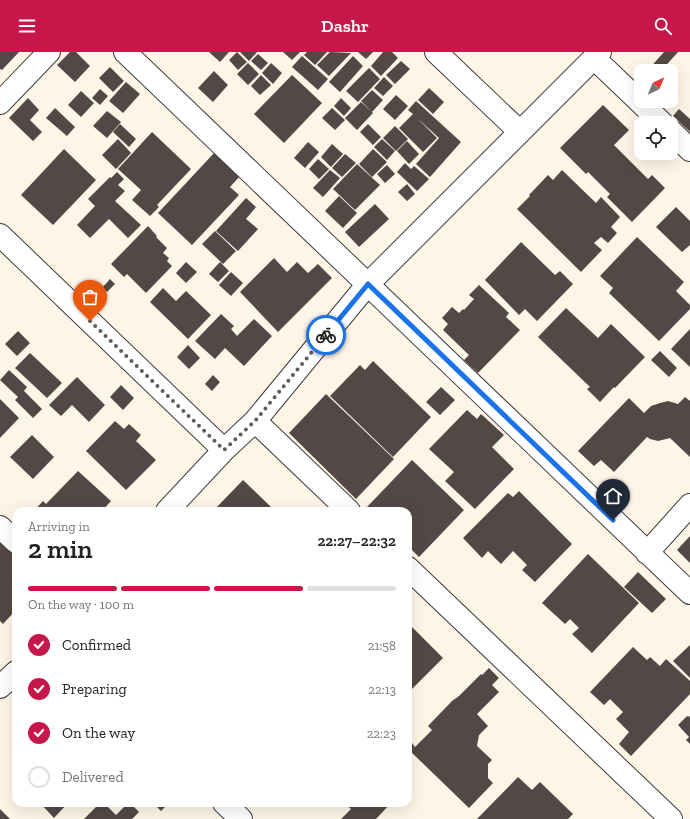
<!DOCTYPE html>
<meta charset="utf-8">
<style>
:root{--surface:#fff;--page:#f2f2f2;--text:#222;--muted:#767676;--line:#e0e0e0;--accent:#c5174a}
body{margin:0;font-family:"Zilla Slab",serif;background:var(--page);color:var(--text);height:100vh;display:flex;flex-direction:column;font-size:15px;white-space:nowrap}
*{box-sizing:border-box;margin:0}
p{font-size:13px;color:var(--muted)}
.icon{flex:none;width:22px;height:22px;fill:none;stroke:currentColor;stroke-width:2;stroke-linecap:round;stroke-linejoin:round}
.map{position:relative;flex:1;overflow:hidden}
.sheet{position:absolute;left:12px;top:455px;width:400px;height:300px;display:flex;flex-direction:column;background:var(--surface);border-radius:12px;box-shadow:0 4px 16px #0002}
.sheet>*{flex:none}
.needle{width:26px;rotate:44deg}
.fabs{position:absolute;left:634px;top:12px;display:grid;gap:8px}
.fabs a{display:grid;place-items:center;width:44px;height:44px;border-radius:8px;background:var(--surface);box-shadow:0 4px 16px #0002;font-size:20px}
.pin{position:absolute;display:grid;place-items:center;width:34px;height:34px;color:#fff;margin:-41px -17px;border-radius:50% 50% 50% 0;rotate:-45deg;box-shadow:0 0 4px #0007}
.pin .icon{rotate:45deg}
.courier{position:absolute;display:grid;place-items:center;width:40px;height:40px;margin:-20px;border:3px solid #1a73e8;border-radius:50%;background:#fff;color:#222;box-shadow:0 1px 5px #0007}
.overview em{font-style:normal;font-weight:600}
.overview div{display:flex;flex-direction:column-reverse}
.overview{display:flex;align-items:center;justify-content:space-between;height:68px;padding:0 16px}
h1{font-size:26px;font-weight:600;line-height:30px}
.bar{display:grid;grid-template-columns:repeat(4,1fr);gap:6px 4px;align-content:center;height:48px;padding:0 16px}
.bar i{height:5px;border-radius:3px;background:var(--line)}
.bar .on{background:var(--accent)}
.bar p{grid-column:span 4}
ol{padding:0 16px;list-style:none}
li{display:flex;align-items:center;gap:12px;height:44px}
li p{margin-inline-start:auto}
li .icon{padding:4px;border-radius:50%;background:var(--accent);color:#fff;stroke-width:4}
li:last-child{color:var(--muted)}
li i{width:22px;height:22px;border:2px solid var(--line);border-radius:50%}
header{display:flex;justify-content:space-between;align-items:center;height:52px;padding:0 16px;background:var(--accent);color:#fff;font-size:18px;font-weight:600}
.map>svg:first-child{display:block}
</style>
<header><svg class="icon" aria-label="menu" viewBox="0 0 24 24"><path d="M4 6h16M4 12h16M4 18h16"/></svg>Dashr<svg class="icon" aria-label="search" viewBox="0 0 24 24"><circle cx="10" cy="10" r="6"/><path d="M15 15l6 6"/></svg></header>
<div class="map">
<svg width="690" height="767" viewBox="0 0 690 767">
<rect width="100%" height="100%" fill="#fff5e7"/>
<!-- building -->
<path fill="#544846" d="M 0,0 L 19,0 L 2,18 L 0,17 Z
M 70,0 L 76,0 L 90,14 L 75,30 L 57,13 Z
M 209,0 L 229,0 L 220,10 Z
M 237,0 L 247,10 L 238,18 L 229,8 Z
M 240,0 L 257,0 L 249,9 Z
M 283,0 L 300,0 L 292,8 Z
M 307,0 L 327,0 L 315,13 L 304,3 Z
M 330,0 L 351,1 L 329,24 L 317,13 Z
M 358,0 L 373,0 L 366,7 Z
M 383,0 L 392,0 L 398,6 L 381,24 L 371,14 Z
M 664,0 L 678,0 L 661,19 L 647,19 Z
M 258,2 L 268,11 L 261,18 L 251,9 Z
M 302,4 L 328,27 L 318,38 L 292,15 Z
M 353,4 L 363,14 L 340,40 L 329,30 Z
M 401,9 L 410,17 L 395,32 L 386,23 Z
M 248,11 L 259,22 L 248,33 L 237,22 Z
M 271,11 L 282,21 L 273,32 L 262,21 Z
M 110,15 L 124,29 L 113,40 L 99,26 Z
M 369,16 L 380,27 L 358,50 L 346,39 Z
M 214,19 L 228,33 L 213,50 L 198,36 Z
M 261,23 L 271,33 L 260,43 L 251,34 Z
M 292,23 L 322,51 L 284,91 L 254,62 Z
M 384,25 L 393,34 L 383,44 L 374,36 Z
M 126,30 L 140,42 L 123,61 L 109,49 Z
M 429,36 L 444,50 L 433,62 L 418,48 Z
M 100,37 L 108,44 L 100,53 L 92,46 Z
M 372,38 L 383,48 L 372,60 L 361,49 Z
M 81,39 L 94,51 L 81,65 L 68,53 Z
M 396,43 L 408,54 L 395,68 L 383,57 Z
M 28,46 L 39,58 L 30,68 L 42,80 L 33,89 L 9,66 Z
M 341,46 L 351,56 L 344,64 L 334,54 Z
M 416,49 L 461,90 L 430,125 L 416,112 L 439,86 L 417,66 L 437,86 L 423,100 L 399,76 L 413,62 L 408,58 Z
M 361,50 L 373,61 L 357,78 L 345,66 Z
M 603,53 L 629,78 L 614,93 L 648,127 L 652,123 L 665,136 L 632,170 L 607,145 L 610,142 L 588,120 L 586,122 L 560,96 Z
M 55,56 L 75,75 L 67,84 L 46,66 Z
M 332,56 L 345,68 L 335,78 L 322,66 Z
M 679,57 L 690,67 L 690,80 L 673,64 Z
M 107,59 L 121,70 L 107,86 L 93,74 Z
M 120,72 L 136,87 L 129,95 L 113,80 Z
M 368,72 L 381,85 L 373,93 L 360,80 Z
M 395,74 L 408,87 L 396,99 L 383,86 Z
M 152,80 L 191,117 L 157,153 L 159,155 L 150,164 L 132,148 L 141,138 L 118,117 Z
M 118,87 L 131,101 L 116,117 L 102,103 Z
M 382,87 L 395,99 L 387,108 L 374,95 Z
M 407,89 L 419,102 L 409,112 L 397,99 Z
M 308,90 L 319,100 L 305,116 L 294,106 Z
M 332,92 L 343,102 L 331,115 L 321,105 Z
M 64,97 L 96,128 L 53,173 L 21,143 Z
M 373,97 L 387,110 L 372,125 L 359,112 Z
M 215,100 L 240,124 L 230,135 L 239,143 L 192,193 L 158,161 Z
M 345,102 L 356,111 L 342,125 L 332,116 Z
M 318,107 L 329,117 L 319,127 L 309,117 Z
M 405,111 L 411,117 L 414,114 L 429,127 L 417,139 L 397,120 Z
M 357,112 L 380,133 L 355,158 L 333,137 Z
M 387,113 L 395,122 L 385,131 L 377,122 Z
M 330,118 L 340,126 L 323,145 L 313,136 Z
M 562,118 L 596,151 L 601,145 L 620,165 L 611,175 L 617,181 L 608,191 L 601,185 L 594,191 L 602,198 L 581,220 L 517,157 L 530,144 L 529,143 L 548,123 L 553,128 Z
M 117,120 L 124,127 L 118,133 L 125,139 L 115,149 L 141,173 L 128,186 L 109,167 L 90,186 L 77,173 L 95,154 L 88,147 L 110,125 L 111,126 Z
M 407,132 L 415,142 L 407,149 L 398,140 Z
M 339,144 L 357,161 L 343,176 L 325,159 Z
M 246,146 L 256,155 L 246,167 L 258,177 L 238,199 L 216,179 Z
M 375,152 L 389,167 L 359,195 L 345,180 Z
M 676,155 L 690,169 L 690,193 L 682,200 L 656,175 Z
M 148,174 L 157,184 L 156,185 L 167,196 L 163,201 L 169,206 L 167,209 L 172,214 L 146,241 L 127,222 L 124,225 L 111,212 Z
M 215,179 L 236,199 L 223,212 L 202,192 Z
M 637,185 L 684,230 L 676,239 L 690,253 L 690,257 L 659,289 L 609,241 L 613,236 L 600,224 Z
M 521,190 L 555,223 L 560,219 L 573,232 L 537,269 L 525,257 L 519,263 L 485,228 Z
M 274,206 L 287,220 L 297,210 L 308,221 L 318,212 L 332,226 L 278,280 L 240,240 Z
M 186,210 L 197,220 L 186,231 L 176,221 Z
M 220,210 L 229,219 L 218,230 L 209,222 Z
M 231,220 L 243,231 L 231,244 L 219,233 Z
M 110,227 L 115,232 L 107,240 L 103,235 Z
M 479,233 L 509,261 L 506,265 L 520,278 L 478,321 L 464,308 L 469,303 L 443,278 L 448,272 L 442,266 L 452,255 L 459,261 L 463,257 L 464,258 L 474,247 L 469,243 Z
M 163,236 L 176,249 L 186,239 L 211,263 L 188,287 L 150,250 Z
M 566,256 L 598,286 L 611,272 L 645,305 L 615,336 L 614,335 L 600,350 L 587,337 L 590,335 L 538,285 Z
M 221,262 L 234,274 L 231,277 L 237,284 L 254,267 L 272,284 L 244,314 L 225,296 L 215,307 L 195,289 Z
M 690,277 L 690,315 L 671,297 Z
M 18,279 L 30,291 L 17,304 L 5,292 Z
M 188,293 L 200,306 L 189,317 L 177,305 Z
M 660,299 L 677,316 L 669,325 L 651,308 Z
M 30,301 L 62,331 L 47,346 L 15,316 Z
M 373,309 L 431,365 L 393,405 L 330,344 L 360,313 L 365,318 Z
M 9,318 L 27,335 L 24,339 L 42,357 L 33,366 L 15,348 L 18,345 L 0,328 Z
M 213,323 L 220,330 L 212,339 L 205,332 Z
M 77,325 L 105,353 L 89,370 L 72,353 L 61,364 L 49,353 Z
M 121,333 L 134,346 L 123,358 L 110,345 Z
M 441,335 L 455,348 L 440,363 L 426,350 Z
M 326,342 L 394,407 L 356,447 L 289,381 Z
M 685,345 L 690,349 L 690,405 L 670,386 L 658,389 L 650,387 L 647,385 L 614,420 L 601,408 L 594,414 L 578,399 L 629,346 L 644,361 L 651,354 L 660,351 L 668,349 L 678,352 Z
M 0,347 L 19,366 L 0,386 Z
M 467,358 L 477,367 L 481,362 L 504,383 L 492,395 L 514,417 L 475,457 L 445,429 L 454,420 L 429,397 Z
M 115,369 L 124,377 L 129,372 L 141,383 L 136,389 L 156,408 L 126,438 L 86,399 Z
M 32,383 L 54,405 L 33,427 L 10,405 Z
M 412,408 L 464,458 L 419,505 L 408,494 L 408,459 L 372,459 L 367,455 Z
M 78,419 L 111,449 L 102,459 L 34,459 L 43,449 L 46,452 Z
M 243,428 L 271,455 L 268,459 L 213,459 Z
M 519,439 L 572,492 L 535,530 L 522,518 L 527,513 L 513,499 L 501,512 L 488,499 L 482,506 L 463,486 L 508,441 L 513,445 Z
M 690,484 L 690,511 L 677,498 Z
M 0,487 L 16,502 L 16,558 L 3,572 L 0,569 Z
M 588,502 L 639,551 L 592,601 L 572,582 L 579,576 L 570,567 L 565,572 L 542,551 Z
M 638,520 L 666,547 L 652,561 L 624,535 Z
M 408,571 L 443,606 L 408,641 Z
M 690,593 L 690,626 L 673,609 Z
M 633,595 L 647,608 L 650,605 L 660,614 L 666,607 L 690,629 L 690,642 L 631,704 L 619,692 L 629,680 L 616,667 L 623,660 L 610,647 L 604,653 L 590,640 Z
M 489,616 L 499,626 L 492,633 L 499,640 L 477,662 L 488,674 L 479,683 L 477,694 L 492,708 L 488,712 L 488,726 L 493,731 L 469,756 L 408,697 L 408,695 L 412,691 L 415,695 L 432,678 L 428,674 L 452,649 L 459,644 L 481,622 L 482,623 Z
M 687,664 L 688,665 L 690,664 L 690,692 L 686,688 L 689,685 L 678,673 Z
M 518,725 L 532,738 L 540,730 L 573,762 L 568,767 L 477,767 Z
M 42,751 L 68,751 L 54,766 L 41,752 Z
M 100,751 L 104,751 L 116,763 L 128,751 L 130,751 L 139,760 L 132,767 L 84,767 Z
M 153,751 L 169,751 L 161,759 Z
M 344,751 L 391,751 L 376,767 L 341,767 L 351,757 Z
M 0,757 L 10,767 L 0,767 Z"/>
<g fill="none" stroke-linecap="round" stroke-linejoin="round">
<defs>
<path id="minor" d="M 125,0 L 690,541
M 436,0 L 520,80
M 594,6 L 662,71
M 0,51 L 49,0
M 671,79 L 690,98
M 0,183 L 224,398
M 255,369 L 349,459
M 167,459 L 224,398 L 255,369 L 368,232 L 600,0
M 0,475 L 16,490
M 647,501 L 690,453
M 408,516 L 671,767
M 0,635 L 16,620
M 224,751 L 241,767"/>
</defs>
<!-- minor casing -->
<use href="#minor" stroke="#3d3d3d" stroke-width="24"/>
<!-- minor -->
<use href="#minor" stroke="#fff" stroke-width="22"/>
</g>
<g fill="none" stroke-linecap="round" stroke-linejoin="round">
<!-- done -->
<path stroke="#605c57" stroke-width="4" stroke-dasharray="0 7.2" d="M 90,269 L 224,398 L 255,369 L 326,283"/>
<!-- route -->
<path stroke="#1a73e8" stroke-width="5" d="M 326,283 L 368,232 L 613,468"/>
</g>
</svg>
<div class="fabs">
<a><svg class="needle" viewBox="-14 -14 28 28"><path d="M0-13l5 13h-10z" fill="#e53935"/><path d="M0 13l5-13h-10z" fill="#767676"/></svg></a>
<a><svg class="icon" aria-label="locate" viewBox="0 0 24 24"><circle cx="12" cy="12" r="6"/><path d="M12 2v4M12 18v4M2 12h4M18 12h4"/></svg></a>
</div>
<div class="pin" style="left:90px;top:269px;background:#ea580c"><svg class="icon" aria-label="bag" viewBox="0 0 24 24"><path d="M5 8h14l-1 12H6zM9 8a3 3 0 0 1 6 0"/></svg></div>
<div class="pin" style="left:613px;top:468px;background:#1f2937"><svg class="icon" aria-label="home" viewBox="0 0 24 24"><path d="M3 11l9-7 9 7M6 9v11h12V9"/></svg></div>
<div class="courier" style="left:326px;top:283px"><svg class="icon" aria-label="bike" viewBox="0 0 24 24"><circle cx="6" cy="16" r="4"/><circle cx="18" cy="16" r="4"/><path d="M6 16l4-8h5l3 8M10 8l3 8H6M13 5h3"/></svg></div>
<section class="sheet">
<div class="overview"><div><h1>2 min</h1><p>Arriving in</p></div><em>22:27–22:32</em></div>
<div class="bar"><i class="on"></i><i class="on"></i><i class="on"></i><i></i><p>On the way · 100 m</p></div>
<ol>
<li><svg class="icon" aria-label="check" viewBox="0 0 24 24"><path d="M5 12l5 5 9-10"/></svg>Confirmed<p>21:58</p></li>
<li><svg class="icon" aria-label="check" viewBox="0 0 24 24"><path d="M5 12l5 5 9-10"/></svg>Preparing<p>22:13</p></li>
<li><svg class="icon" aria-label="check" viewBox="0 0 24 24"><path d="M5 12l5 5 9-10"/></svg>On the way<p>22:23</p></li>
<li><i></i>Delivered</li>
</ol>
</section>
</div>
